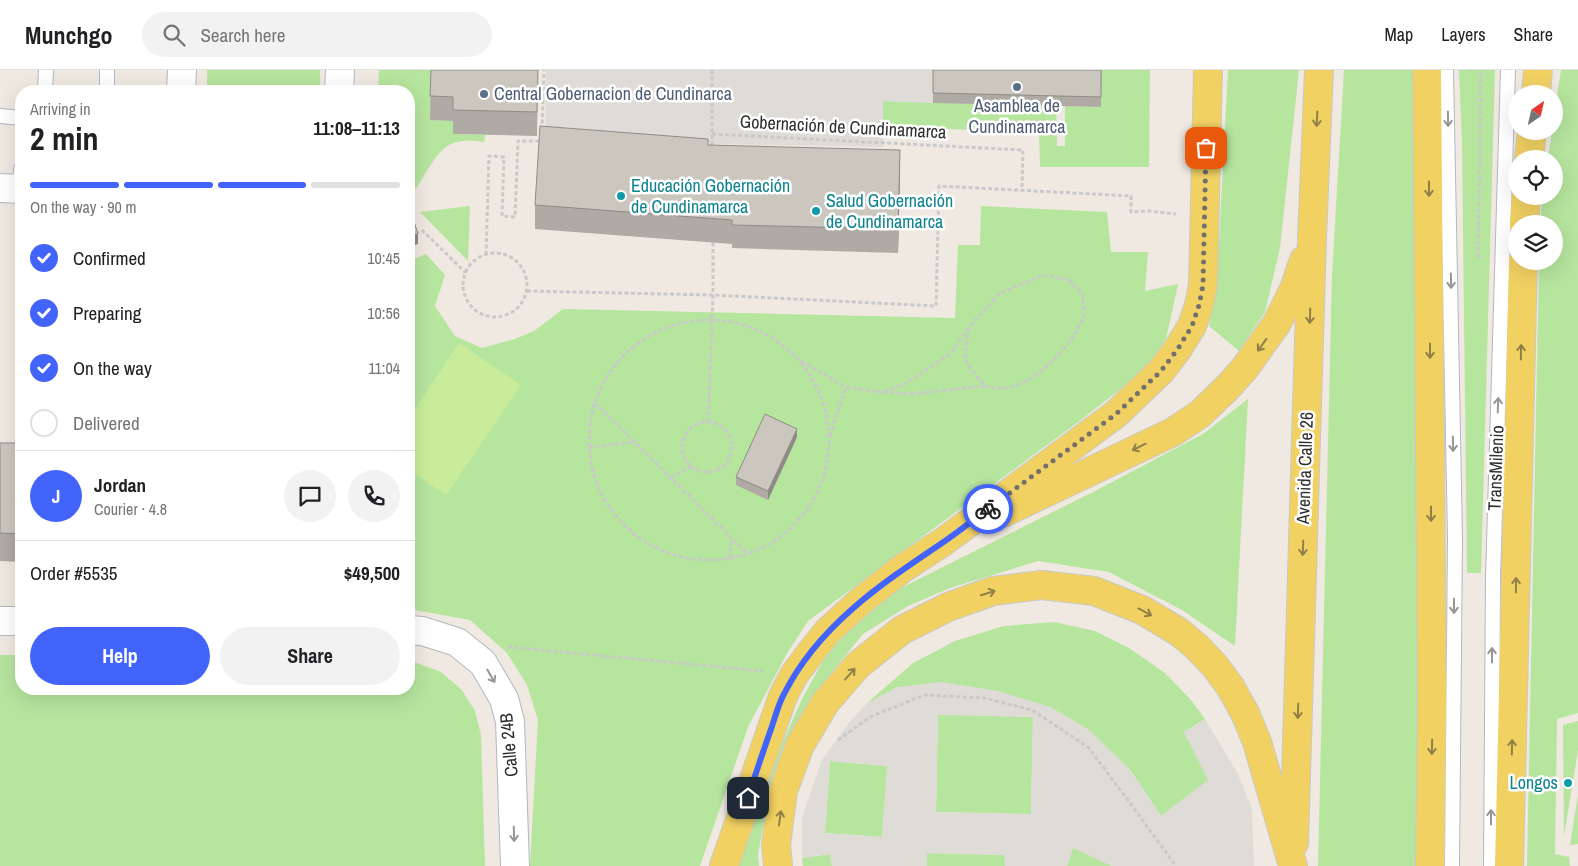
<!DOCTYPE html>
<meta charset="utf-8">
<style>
:root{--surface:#fff;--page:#f2f2f2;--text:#202124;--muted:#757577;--line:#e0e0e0;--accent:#4264fb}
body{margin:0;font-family:"Archivo Narrow",sans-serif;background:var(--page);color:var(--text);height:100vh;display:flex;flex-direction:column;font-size:19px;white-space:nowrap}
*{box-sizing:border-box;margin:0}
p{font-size:16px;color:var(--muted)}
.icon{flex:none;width:28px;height:28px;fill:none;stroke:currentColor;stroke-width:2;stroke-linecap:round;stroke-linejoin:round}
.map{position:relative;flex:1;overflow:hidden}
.details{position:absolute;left:15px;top:15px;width:400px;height:610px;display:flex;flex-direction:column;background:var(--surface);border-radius:20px;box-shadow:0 5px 20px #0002}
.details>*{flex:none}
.needle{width:32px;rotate:34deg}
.controls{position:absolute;left:1508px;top:15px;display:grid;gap:10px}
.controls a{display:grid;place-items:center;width:55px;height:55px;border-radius:50%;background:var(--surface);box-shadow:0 5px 20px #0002;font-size:25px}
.pin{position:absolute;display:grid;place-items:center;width:42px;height:42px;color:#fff;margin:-21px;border-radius:10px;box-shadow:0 2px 8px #0006}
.courier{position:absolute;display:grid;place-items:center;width:50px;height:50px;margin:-25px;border:4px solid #4264fb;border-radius:50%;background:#fff;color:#222;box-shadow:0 1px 6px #0007}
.head em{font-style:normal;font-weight:700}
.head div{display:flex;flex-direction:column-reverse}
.head{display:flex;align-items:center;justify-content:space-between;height:85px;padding:0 15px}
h1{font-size:32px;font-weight:700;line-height:38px}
.bar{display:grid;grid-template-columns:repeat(4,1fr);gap:8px 5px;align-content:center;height:60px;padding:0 15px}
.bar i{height:6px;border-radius:4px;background:var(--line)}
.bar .selected{background:var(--accent)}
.bar p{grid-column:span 4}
.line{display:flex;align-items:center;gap:12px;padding:0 15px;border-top:1px solid var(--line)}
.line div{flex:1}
.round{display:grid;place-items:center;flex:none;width:52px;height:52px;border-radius:26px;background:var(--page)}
ol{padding:0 15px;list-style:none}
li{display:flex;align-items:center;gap:15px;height:55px}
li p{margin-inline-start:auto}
li .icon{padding:5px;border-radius:50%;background:var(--accent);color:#fff;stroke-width:4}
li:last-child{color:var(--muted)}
li i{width:28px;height:28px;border:2px solid var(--line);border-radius:50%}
.button{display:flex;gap:10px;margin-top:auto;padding:10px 15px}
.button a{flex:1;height:58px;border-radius:30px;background:var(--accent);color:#fff;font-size:20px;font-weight:700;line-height:58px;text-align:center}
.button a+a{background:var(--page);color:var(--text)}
header{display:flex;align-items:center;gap:30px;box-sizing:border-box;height:70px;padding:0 25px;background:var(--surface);border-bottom:1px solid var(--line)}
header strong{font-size:24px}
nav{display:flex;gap:28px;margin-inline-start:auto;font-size:18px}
.search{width:350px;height:45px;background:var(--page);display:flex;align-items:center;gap:12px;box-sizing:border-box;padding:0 18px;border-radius:28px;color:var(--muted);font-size:19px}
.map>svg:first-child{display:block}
</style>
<header>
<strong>Munchgo</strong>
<div class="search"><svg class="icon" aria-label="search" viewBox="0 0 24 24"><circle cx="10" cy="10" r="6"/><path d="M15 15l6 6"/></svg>Search here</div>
<nav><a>Map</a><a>Layers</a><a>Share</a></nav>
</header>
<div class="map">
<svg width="1578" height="796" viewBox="0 0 1578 796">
<rect width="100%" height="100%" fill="#efe9e1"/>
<!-- green -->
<path fill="#b6e59e" d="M 207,0 L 320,0 L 320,21 L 207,21 Z
M 379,0 L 431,0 L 430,50 L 453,51 L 453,64 L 485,65 L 484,72 C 450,67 442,76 425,104 C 420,112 417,119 409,125 L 409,21 L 378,21 Z
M 1102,0 L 1150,0 L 1149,97 L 1040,97 L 1039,63 L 883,56 L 883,31 L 1056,36 L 1057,76 L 1065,76 L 1065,36 L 1101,37 Z
M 1228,0 L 1299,0 L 1280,178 L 1265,242 L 1239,281 L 1209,256 L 1217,211 Z
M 1344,0 L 1412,0 L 1419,595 L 1416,796 L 1318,796 L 1332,205 Z
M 1459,0 L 1495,0 L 1481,503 L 1467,503 L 1462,73 Z
M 1561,0 L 1578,0 L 1578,643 L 1557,649 L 1555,784 L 1569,787 L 1570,796 L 1527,796 L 1539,191 L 1554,191 L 1554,154 L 1540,154 L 1542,126 L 1554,126 L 1554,89 L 1548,89 L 1552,61 L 1554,61 L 1554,47 Z
M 470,136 L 468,191 L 420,142 Z
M 981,136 L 1107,142 L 1111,182 L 1148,182 L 1145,221 L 1178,214 L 1166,269 L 1147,298 L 1081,350 L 808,551 L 786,585 L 748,657 L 700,796 L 530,796 L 538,650 L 527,615 L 507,583 L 470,550 L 409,539 L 409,191 L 426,184 L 445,205 L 435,236 L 455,266 L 482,278 L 515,269 L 534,261 L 563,239 L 955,248 L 958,175 L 980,175 Z
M 1248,329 L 1235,576 L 1182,540 L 1109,502 L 1038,491 L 950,518 L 908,536 L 863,564 L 824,612 L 796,657 L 771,711 L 758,785 L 759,796 L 735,796 L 784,669 L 803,627 L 825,587 L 858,551 L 897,520 L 1097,420 L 1203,364 Z
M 1054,552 L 1095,561 L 1129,578 L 1165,603 L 1191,630 L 1205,649 L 1184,662 L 1209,710 L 1161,746 L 1131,701 L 1089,660 L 1050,637 L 898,617 L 866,634 L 913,593 L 955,571 L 1004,556 Z
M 0,585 L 21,585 L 21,619 L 409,619 L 409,590 L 441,602 L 462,620 L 475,641 L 481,665 L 485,796 L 0,796 Z
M 938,644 L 1033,647 L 1031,744 L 936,742 Z
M 1578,651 L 1578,680 L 1564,766 L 1563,655 Z
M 830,691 L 888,696 L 882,767 L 825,763 Z
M 1578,725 L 1578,774 L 1570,775 Z
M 1073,777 L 1112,796 L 1067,796 Z
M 927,783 L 1005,785 L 1005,796 L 927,796 Z
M 830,784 L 832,796 L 803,796 L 802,788 Z"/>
<!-- pitch -->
<path fill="#c9ec9a" d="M 459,273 L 521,315 L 446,425 L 409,400 L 409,348 Z"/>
<!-- plaza -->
<path fill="#dfdcd8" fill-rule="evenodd" d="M 546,0 L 933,0 L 933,33 L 883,31 L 883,77 L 545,71 Z
M 941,612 L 998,621 L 1050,637 L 1089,660 L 1131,701 L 1161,746 L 1208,710 L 1184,662 L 1205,649 L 1237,702 L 1252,739 L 1254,796 L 1112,796 L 1073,778 L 1067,796 L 1005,796 L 1004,785 L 927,783 L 927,796 L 832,796 L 830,784 L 802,788 L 802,747 L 822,690 L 848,654 L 866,634 L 898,617 ZM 938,645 L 1033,647 L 1031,744 L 936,742 ZM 830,691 L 887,696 L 882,767 L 825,763 Z"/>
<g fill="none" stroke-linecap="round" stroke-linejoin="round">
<defs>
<path id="lane" d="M 1446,0 L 1455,469 L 1452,796
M 45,21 L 46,0
M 107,21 L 107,0
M 0,46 L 21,48
M 20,119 L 21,99
M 1491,796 L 1493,508 L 1508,0"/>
<path id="street" d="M 181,21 L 182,0
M 339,21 L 340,0
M 0,118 L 21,119
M 0,551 L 21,551
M 409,560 L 422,561 L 457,572 L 483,593 L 504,629 L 510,651 L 515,796"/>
<path id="primary" d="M 1427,0 L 1432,628 L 1430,796
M 1536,24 L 1538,0
M 1529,89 L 1532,61
M 1524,154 L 1526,126
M 1003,443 L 1173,362 L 1200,344 L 1227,318 L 1245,298 L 1277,253 L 1294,219 L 1304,190
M 1294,773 L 1312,168 L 1319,0
M 724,796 L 783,626 L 794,605 L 812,581 L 828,561 L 862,530 L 903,498 L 943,472 L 1116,344 L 1161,301 L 1177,280 L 1192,256 L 1199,235 L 1203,215 L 1208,0
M 778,796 L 776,775 L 783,721 L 800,675 L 825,633 L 858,595 L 902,560 L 948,537 L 993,521 L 1042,515 L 1094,521 L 1142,540 L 1179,562 L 1197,577 L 1215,596 L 1231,618 L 1245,643 L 1257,672 L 1293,796
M 1509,796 L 1523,191"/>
</defs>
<!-- lane casing -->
<use href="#lane" stroke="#b4b7c1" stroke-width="16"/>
<!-- street casing -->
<use href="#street" stroke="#b4b7c1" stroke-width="30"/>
<!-- primary casing -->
<use href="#primary" stroke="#c9c9c9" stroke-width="30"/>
<!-- path -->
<path stroke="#c9c9c9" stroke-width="3" stroke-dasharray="4 2.5" stroke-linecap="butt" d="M 712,0 L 712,78
M 542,60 L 544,0
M 712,64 L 1023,80 L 1022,120
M 415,163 L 423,161 L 465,202
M463 215a32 32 0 1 1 64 0a32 32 0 1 1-64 0Z
M 486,185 L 489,86 L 504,87 L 502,146 L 515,147 L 518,71 L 541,71 L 541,69
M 1478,188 L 1481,0
M 527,221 L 713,225 L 936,236 L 939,116 L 1131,126 L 1131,142 L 1148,141 L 1176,144
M589 370a120 120 0 1 1 240 0a120 120 0 1 1-240 0Z
M 801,291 L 846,317 L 881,322 L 905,314 L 950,284 L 969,257 L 1000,223 L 1044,205 L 1069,210 L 1083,225 C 1083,232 1085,241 1083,248 C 1074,274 1033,317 1004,318 C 998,319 991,317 985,316 L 967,295 L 965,284 L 969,257
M 884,322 L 912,324 L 984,316
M 595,333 L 748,484
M682 377a25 25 0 1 1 50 0a25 25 0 1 1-50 0Z
M 708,352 L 713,225 L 713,170
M 830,366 L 846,317
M 589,377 L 634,372
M 671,408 L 691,396
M 730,488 L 732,469
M 508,577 L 763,601
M 838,670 L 870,647 L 924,625 L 984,628 L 1032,640 L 1088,677 L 1127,729 L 1176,796"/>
<!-- lane -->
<use href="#lane" stroke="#fff" stroke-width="14"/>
<!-- street -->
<use href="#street" stroke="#fff" stroke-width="28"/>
<!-- primary -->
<use href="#primary" stroke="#f2d163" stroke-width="28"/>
</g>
<!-- wall -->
<path fill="#afaba4" d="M 431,0 L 538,0 L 537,66 L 453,64 L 453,51 L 430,50 Z
M 933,0 L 1102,0 L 1101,37 L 933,33 Z
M 708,75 L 900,104 L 898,183 L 732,178 L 732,174 L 535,159 L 535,135 Z
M 797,367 L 768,430 L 736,415 L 736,407 Z
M 0,373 L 21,373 L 21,492 L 0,491 Z"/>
<!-- shaded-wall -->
<path fill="#8e8b86" d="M 900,80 L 900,104 L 898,183 L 898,159 Z
M 418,164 L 418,174 L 409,177 L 409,166 Z
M 797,359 L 797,367 L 768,430 L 768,421 Z"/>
<!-- building -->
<path fill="#cbc7bf" stroke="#8e8b86" d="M 431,0 L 538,0 L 537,42 L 453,40 L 453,27 L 430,26 Z
M 933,0 L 1101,0 L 1101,27 L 933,23 Z
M 540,56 L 708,69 L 708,75 L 900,80 L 898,159 L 732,155 L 732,150 L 535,135 Z
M 409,136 L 418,164 L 409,166 Z
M 765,344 L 797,359 L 768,421 L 736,407 Z
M 0,373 L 21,373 L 21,464 L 0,463 Z"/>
<!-- one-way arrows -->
<defs><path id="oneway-shaft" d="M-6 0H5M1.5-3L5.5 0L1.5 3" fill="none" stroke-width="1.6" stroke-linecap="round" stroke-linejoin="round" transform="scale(1.25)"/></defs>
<g stroke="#908048">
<use href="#oneway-shaft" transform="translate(1317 49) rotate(93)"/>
<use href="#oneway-shaft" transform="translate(1429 119) rotate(90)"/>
<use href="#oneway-shaft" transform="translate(1310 246) rotate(92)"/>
<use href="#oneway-shaft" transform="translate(1262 275) rotate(126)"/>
<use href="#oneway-shaft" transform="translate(1430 281) rotate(90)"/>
<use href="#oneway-shaft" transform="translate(1521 282) rotate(-89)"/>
<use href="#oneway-shaft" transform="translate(1139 377) rotate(154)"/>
<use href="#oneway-shaft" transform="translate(1431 444) rotate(90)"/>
<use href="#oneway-shaft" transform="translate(1303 478) rotate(92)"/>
<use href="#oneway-shaft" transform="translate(1516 515) rotate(-89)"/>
<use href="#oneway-shaft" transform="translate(988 523) rotate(-17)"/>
<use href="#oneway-shaft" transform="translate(1145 542) rotate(28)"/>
<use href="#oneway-shaft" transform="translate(850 604) rotate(-48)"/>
<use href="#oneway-shaft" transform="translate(1298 641) rotate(92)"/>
<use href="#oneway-shaft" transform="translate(1432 677) rotate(91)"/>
<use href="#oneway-shaft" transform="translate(1512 677) rotate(-89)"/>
<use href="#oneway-shaft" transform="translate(780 748) rotate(-82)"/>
</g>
<g stroke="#969696">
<use href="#oneway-shaft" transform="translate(1448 49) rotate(89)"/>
<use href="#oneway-shaft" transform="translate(1451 211) rotate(89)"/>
<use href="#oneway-shaft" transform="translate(1498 335) rotate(-88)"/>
<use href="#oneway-shaft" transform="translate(1453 374) rotate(89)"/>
<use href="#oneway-shaft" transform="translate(1454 536) rotate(90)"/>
<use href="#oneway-shaft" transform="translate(1492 585) rotate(-90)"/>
<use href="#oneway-shaft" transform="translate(491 606) rotate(60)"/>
<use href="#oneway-shaft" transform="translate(1491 747) rotate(-90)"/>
<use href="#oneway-shaft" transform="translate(514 764) rotate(88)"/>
</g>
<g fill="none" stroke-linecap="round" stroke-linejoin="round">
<!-- done -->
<path stroke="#726f6d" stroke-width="5" stroke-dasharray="0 9" d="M 988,439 L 1116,344 L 1161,301 L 1177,280 L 1192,256 L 1199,235 L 1203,215 L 1206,78"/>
<!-- route -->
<path stroke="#4264fb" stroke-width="6" d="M 748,728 C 755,705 763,682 771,659 C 775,648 778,635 784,624 C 818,556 881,514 942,473 C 958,462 973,450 988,439"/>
</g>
<!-- markers -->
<g fill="#5c6f8a" stroke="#fff" stroke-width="2">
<circle cx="1017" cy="17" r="5"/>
<circle cx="484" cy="24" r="5"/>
</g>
<g fill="#0f9aa8" stroke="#fff" stroke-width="2">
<circle cx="621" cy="126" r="5"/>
<circle cx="816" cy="141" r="5"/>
<circle cx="1568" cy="713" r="5"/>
</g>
<g text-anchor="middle" stroke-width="5" stroke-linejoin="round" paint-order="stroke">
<!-- service labels -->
<g font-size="18" fill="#4e5e75" stroke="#fff" text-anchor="start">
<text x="494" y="30">Central Gobernacion de Cundinarca</text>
<text x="1017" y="42" text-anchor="middle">Asamblea de<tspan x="1017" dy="21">Cundinamarca</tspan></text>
</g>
<!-- street labels -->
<g font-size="18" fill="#2e2e2e" stroke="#fff">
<text transform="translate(843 57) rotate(3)" y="6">Gobernación de Cundinamarca</text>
<text transform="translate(1305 398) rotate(-88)" y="6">Avenida Calle 26</text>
<text transform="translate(1496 398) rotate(-88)" y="6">TransMilenio</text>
<text transform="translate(509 675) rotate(-95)" y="6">Calle 24B</text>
</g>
<!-- culture labels -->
<g font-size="18" fill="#0d838f" stroke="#fff" text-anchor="start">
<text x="631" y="122">Educación Gobernación<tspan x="631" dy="21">de Cundinamarca</tspan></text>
<text x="826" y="137">Salud Gobernación<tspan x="826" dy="21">de Cundinamarca</tspan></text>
<text x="1558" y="719" text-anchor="end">Longos</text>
</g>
</g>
</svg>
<div class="controls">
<a><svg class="needle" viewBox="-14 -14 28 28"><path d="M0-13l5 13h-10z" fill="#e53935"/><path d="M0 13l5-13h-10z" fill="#757577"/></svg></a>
<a><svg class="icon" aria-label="locate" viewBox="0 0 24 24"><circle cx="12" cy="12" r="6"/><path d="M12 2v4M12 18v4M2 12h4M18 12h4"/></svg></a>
<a><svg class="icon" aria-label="layers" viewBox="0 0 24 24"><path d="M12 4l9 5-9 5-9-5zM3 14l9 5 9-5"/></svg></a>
</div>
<div class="pin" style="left:1206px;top:78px;background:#ea580c"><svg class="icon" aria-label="bag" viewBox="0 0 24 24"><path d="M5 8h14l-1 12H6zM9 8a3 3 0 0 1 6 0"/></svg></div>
<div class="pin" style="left:748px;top:728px;background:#1f2937"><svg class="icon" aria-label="home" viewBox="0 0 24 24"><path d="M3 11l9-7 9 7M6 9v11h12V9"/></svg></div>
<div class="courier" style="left:988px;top:439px"><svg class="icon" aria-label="bike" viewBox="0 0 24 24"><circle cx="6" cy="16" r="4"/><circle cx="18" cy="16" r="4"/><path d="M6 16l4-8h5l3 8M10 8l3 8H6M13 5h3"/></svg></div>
<section class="details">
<div class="head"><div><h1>2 min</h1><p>Arriving in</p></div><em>11:08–11:13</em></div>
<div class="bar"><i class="selected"></i><i class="selected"></i><i class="selected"></i><i></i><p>On the way · 90 m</p></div>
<ol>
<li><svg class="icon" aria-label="check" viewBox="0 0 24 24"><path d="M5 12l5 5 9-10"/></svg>Confirmed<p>10:45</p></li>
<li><svg class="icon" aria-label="check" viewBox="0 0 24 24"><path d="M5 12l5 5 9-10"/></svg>Preparing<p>10:56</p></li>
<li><svg class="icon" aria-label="check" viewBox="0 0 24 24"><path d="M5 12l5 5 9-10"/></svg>On the way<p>11:04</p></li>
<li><i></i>Delivered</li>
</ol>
<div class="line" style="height:90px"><b class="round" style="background:var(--accent);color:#fff">J</b><div><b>Jordan</b><p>Courier · 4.8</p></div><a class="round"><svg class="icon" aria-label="chat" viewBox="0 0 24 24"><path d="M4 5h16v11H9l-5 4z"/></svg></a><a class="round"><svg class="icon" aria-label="phone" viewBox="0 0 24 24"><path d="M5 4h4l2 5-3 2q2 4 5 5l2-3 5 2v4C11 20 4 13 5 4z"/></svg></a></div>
<div class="line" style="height:65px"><div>Order #5535</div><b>$49,500</b></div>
<div class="button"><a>Help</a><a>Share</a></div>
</section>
</div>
